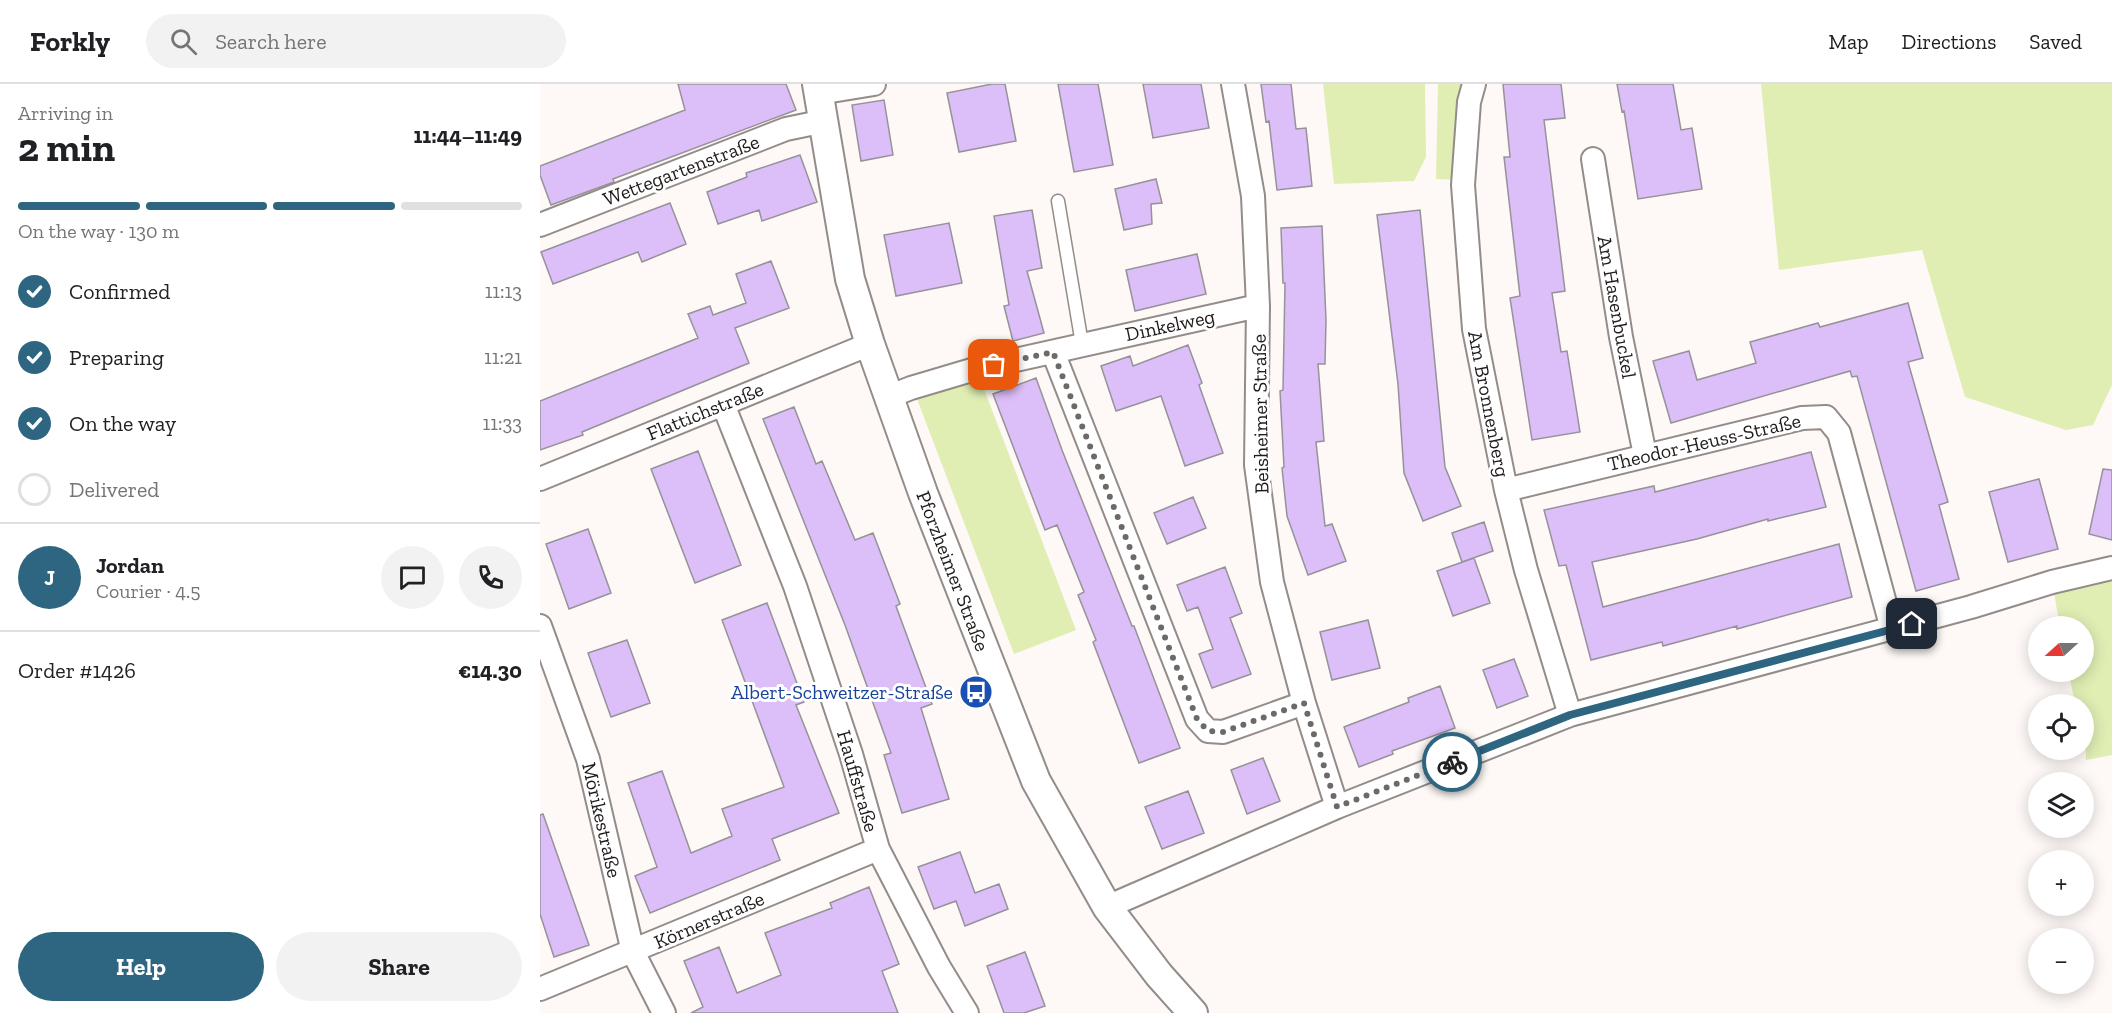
<!DOCTYPE html>
<meta charset="utf-8">
<style>
:root{--surface:#fff;--page:#f2f2f2;--text:#202124;--muted:#757577;--line:#e0e0e0;--accent:#2e6580}
body{margin:0;font-family:"Zilla Slab",serif;background:var(--page);color:var(--text);height:100vh;display:flex;flex-direction:column;font-size:22px;white-space:nowrap}
*{box-sizing:border-box;margin:0}
p{font-size:20px;color:var(--muted)}
.icon{flex:none;width:33px;height:33px;fill:none;stroke:currentColor;stroke-width:2;stroke-linecap:round;stroke-linejoin:round}
.map{position:relative;flex:1;overflow:hidden}
.panel{display:flex;flex-direction:column;background:var(--surface);width:540px}
.panel>*{flex:none}
.needle{width:39px;rotate:249deg}
.tools{position:absolute;left:1488px;top:532px;display:grid;gap:12px}
.tools a{display:grid;place-items:center;width:66px;height:66px;border-radius:50%;background:var(--surface);box-shadow:0 3px 15px #0003;font-size:30px}
.pin{position:absolute;display:grid;place-items:center;width:51px;height:51px;color:#fff;margin:-26px;border-radius:12px;box-shadow:0 3px 9px #0006}
.courier{position:absolute;display:grid;place-items:center;width:60px;height:60px;margin:-30px;border:4px solid #2e6580;border-radius:50%;background:#fff;color:#222;box-shadow:0 2px 8px #0007}
.head em{font-style:normal;font-weight:700}
.head div{display:flex;flex-direction:column-reverse}
.head{display:flex;align-items:center;justify-content:space-between;height:102px;padding:0 18px}
h1{font-size:39px;font-weight:700;line-height:45px}
.bar{display:grid;grid-template-columns:repeat(4,1fr);gap:9px 6px;align-content:center;height:72px;padding:0 18px}
.bar i{height:8px;border-radius:4px;background:var(--line)}
.bar .current{background:var(--accent)}
.bar p{grid-column:span 4}
.line{display:flex;align-items:center;gap:15px;padding:0 18px;border-top:2px solid var(--line)}
.line div{flex:1}
.round{display:grid;place-items:center;flex:none;width:63px;height:63px;border-radius:32px;background:var(--page)}
ol{padding:0 18px;list-style:none}
li{display:flex;align-items:center;gap:18px;height:66px}
li p{margin-inline-start:auto}
li .icon{padding:6px;border-radius:50%;background:var(--accent);color:#fff;stroke-width:4}
li:last-child{color:var(--muted)}
li i{width:33px;height:33px;border:3px solid var(--line);border-radius:50%}
.action{display:flex;gap:12px;margin-top:auto;padding:12px 18px}
.action a{flex:1;height:69px;border-radius:36px;background:var(--accent);color:#fff;font-size:24px;font-weight:700;line-height:69px;text-align:center}
.action a+a{background:var(--page);color:var(--text)}
header{display:flex;align-items:center;gap:36px;box-sizing:border-box;height:84px;padding:0 30px;background:var(--surface);border-bottom:2px solid var(--line)}
header strong{font-size:28px}
nav{display:flex;gap:33px;margin-inline-start:auto;font-size:21px}
.search{width:420px;height:54px;background:var(--page);display:flex;align-items:center;gap:15px;box-sizing:border-box;padding:0 21px;border-radius:33px;color:var(--muted);font-size:22px}
main{display:flex;flex:1;min-height:0}
.map>svg:first-child{display:block}
</style>
<header>
<strong>Forkly</strong>
<div class="search"><svg class="icon" aria-label="search" viewBox="0 0 24 24"><circle cx="10" cy="10" r="6"/><path d="M15 15l6 6"/></svg>Search here</div>
<nav><a>Map</a><a>Directions</a><a>Saved</a></nav>
</header>
<main>
<section class="panel">
<div class="head"><div><h1>2 min</h1><p>Arriving in</p></div><em>11:44–11:49</em></div>
<div class="bar"><i class="current"></i><i class="current"></i><i class="current"></i><i></i><p>On the way · 130 m</p></div>
<ol>
<li><svg class="icon" aria-label="check" viewBox="0 0 24 24"><path d="M5 12l5 5 9-10"/></svg>Confirmed<p>11:13</p></li>
<li><svg class="icon" aria-label="check" viewBox="0 0 24 24"><path d="M5 12l5 5 9-10"/></svg>Preparing<p>11:21</p></li>
<li><svg class="icon" aria-label="check" viewBox="0 0 24 24"><path d="M5 12l5 5 9-10"/></svg>On the way<p>11:33</p></li>
<li><i></i>Delivered</li>
</ol>
<div class="line" style="height:108px"><b class="round" style="background:var(--accent);color:#fff">J</b><div><b>Jordan</b><p>Courier · 4.5</p></div><a class="round"><svg class="icon" aria-label="chat" viewBox="0 0 24 24"><path d="M4 5h16v11H9l-5 4z"/></svg></a><a class="round"><svg class="icon" aria-label="phone" viewBox="0 0 24 24"><path d="M5 4h4l2 5-3 2q2 4 5 5l2-3 5 2v4C11 20 4 13 5 4z"/></svg></a></div>
<div class="line" style="height:78px"><div>Order #1426</div><b>€14.30</b></div>
<div class="action"><a>Help</a><a>Share</a></div>
</section>
<div class="map">
<svg width="1572" height="929" viewBox="0 0 1572 929">
<rect width="100%" height="100%" fill="#fef9f6"/>
<!-- green -->
<path fill="#e0eeb4" d="M 783,0 L 885,0 L 886,73 L 874,97 L 794,100 Z
M 898,0 L 929,0 L 919,96 L 896,95 Z
M 1221,0 L 1572,0 L 1572,301 L 1553,341 L 1526,346 L 1425,313 L 1382,166 L 1239,186 Z
M 439,292 L 536,546 L 474,570 L 377,315 Z
M 1572,484 L 1572,671 L 1546,676 L 1544,621 L 1535,621 L 1529,588 L 1544,588 L 1544,543 L 1520,543 L 1512,498 Z"/>
<!-- building -->
<path fill="#dcbef8" stroke="#96929a" stroke-width="1.5" d="M 138,0 L 246,0 L 256,26 L 73,95 L 74,98 L 11,121 L 0,91 L 0,82 L 145,26 Z
M 452,0 L 465,0 L 476,57 L 419,68 L 407,9 Z
M 518,0 L 558,0 L 573,81 L 534,88 Z
M 603,0 L 661,0 L 669,44 L 613,54 Z
M 721,0 L 751,0 L 756,45 L 766,44 L 772,102 L 737,106 L 729,37 L 726,38 Z
M 963,0 L 1021,0 L 1025,34 L 1004,36 L 1025,207 L 1012,209 L 1021,268 L 1027,267 L 1040,348 L 992,356 L 970,214 L 980,212 L 964,73 L 970,73 Z
M 1077,0 L 1133,0 L 1141,46 L 1152,44 L 1162,105 L 1098,115 L 1084,27 L 1082,28 Z
M 344,16 L 353,71 L 321,77 L 312,21 Z
M 260,71 L 277,118 L 222,137 L 219,126 L 178,140 L 167,108 L 207,93 L 206,89 Z
M 616,95 L 622,119 L 611,120 L 612,140 L 584,146 L 575,105 Z
M 130,119 L 146,160 L 102,178 L 98,168 L 13,200 L 1,168 Z
M 492,126 L 502,184 L 487,187 L 504,249 L 473,257 L 464,222 L 469,221 L 454,132 Z
M 880,126 L 905,383 L 921,422 L 883,437 L 864,389 L 858,300 L 837,131 Z
M 409,139 L 422,199 L 356,212 L 344,151 Z
M 782,142 L 786,236 L 785,280 L 778,280 L 784,357 L 776,358 L 785,442 L 792,440 L 806,477 L 768,491 L 747,432 L 742,384 L 744,383 L 740,307 L 743,306 L 745,199 L 743,199 L 741,144 Z
M 657,170 L 666,210 L 595,227 L 586,186 Z
M 231,177 L 249,224 L 195,244 L 209,279 L 42,348 L 43,351 L 0,366 L 0,317 L 158,254 L 148,230 L 170,222 L 173,231 L 206,219 L 196,190 Z
M 1368,219 L 1383,274 L 1368,278 L 1408,418 L 1399,421 L 1419,495 L 1376,507 L 1317,292 L 1312,293 L 1310,287 L 1131,339 L 1113,277 L 1149,267 L 1157,296 L 1216,279 L 1210,258 L 1278,239 L 1280,243 Z
M 648,261 L 662,299 L 659,301 L 683,369 L 645,382 L 621,312 L 576,327 L 561,282 L 590,272 L 593,282 Z
M 496,294 L 522,366 L 592,542 L 594,542 L 640,664 L 599,679 L 553,558 L 556,556 L 538,511 L 544,508 L 517,441 L 505,446 L 453,310 Z
M 254,323 L 276,380 L 282,377 L 315,456 L 333,449 L 360,520 L 356,522 L 392,620 L 381,624 L 409,715 L 362,729 L 344,671 L 351,669 L 305,541 L 223,335 Z
M 158,367 L 201,481 L 155,499 L 111,385 Z
M 1271,368 L 1286,423 L 1228,437 L 1228,435 L 1157,455 L 1052,478 L 1063,523 L 1299,460 L 1312,513 L 1197,545 L 1197,542 L 1123,562 L 1122,558 L 1051,576 L 1026,481 L 1019,482 L 1004,426 L 1114,402 L 1115,408 Z
M 1563,385 L 1572,386 L 1572,456 L 1549,450 Z
M 1499,395 L 1518,465 L 1468,478 L 1449,408 Z
M 653,413 L 666,444 L 627,460 L 614,429 Z
M 944,438 L 953,467 L 922,478 L 912,449 Z
M 48,445 L 71,509 L 29,525 L 6,460 Z
M 934,474 L 950,519 L 913,532 L 897,487 Z
M 685,483 L 702,529 L 690,534 L 711,590 L 672,604 L 659,570 L 673,565 L 658,523 L 647,527 L 637,501 Z
M 227,519 L 264,618 L 256,621 L 299,729 L 232,755 L 240,776 L 110,829 L 95,792 L 117,783 L 88,699 L 122,687 L 151,769 L 192,752 L 182,725 L 244,703 L 182,536 Z
M 828,536 L 840,584 L 792,596 L 780,548 Z
M 87,556 L 110,619 L 71,633 L 48,569 Z
M 974,575 L 988,612 L 957,624 L 943,586 Z
M 900,602 L 915,644 L 852,667 L 853,670 L 819,683 L 804,643 L 869,618 L 868,614 Z
M 723,674 L 740,717 L 707,730 L 691,686 Z
M 648,707 L 664,749 L 622,765 L 605,723 Z
M 3,730 L 49,861 L 14,873 L 0,830 L 0,731 Z
M 420,768 L 435,809 L 459,800 L 468,825 L 425,842 L 416,817 L 394,825 L 378,783 Z
M 329,803 L 359,880 L 342,887 L 358,929 L 151,929 L 163,923 L 144,877 L 179,863 L 197,909 L 241,891 L 225,849 L 292,824 L 290,819 Z
M 485,868 L 505,922 L 484,929 L 464,929 L 447,882 Z"/>
<g fill="none" stroke-linecap="round" stroke-linejoin="round">
<defs>
<path id="service" d="M 518,117 L 542,260"/>
<path id="minor" d="M 693,0 L 713,112 L 718,222 L 716,381 L 732,498 L 764,619 L 797,723
M 934,0 L 929,18 L 923,101 L 934,245 L 966,406 L 986,486 L 1030,631
M 279,9 L 334,0
M 1053,75 L 1081,253 L 1105,371
M 0,141 L 246,45 L 285,37
M 513,268 L 657,635 L 668,647 L 683,648 L 764,619
M 348,313 L 371,304 L 435,285 L 718,222
M 183,320 L 255,502 L 311,670 L 338,765 L 399,883 L 427,929
M 0,395 L 330,260
M 966,406 L 1262,334 L 1286,333 L 1299,349 L 1352,545
M 0,542 L 48,675 L 93,868 L 124,929
M 567,823 L 797,723 L 1030,631 L 1431,523 L 1512,498 L 1572,484
M 0,905 L 338,765"/>
<path id="tertiary" d="M 277,0 L 310,195 L 330,260 L 383,409 L 496,697 L 567,823 L 619,891 L 653,929"/>
</defs>
<!-- service casing -->
<use href="#service" stroke="#948c88" stroke-width="15"/>
<!-- minor casing -->
<use href="#minor" stroke="#948c88" stroke-width="26"/>
<!-- tertiary casing -->
<use href="#tertiary" stroke="#948c88" stroke-width="32"/>
<!-- service -->
<use href="#service" stroke="#fff" stroke-width="12"/>
<!-- minor -->
<use href="#minor" stroke="#fff" stroke-width="22"/>
<!-- tertiary -->
<use href="#tertiary" stroke="#fff" stroke-width="28"/>
</g>
<g fill="none" stroke-linecap="round" stroke-linejoin="round">
<!-- done -->
<path stroke="#6d6967" stroke-width="6" stroke-dasharray="0 10.8" d="M 454,281 L 513,268 L 657,635 L 668,647 L 683,648 L 764,619 L 797,723 L 912,678"/>
<!-- route -->
<path stroke="#2e6580" stroke-width="8" d="M 912,678 L 1030,631 L 1372,540"/>
</g>
<!-- icons -->
<defs>
<symbol id="bus-disc" viewBox="-11 -11 22 22"><circle r="9.5" fill="#1a4fb4" stroke="#fff"/><path d="M-5-6H5V4H4V6H2V4H-2V6H-4V4H-5ZM-3.5-4V0h7V-4ZM-3.5 1.2v1.5H-2V1.2ZM2 1.2v1.5H3.5V1.2Z" fill="#fff"/></symbol>
</defs>
<g fill-rule="evenodd">
<use href="#bus-disc" x="417" y="589" width="38" height="38"/>
</g>
<g text-anchor="middle" stroke-width="6" stroke-linejoin="round" paint-order="stroke">
<!-- street labels -->
<g font-size="20" fill="#1f1b1a" stroke="#fff">
<text transform="translate(141 86) rotate(-21)" y="7">Wettegartenstraße</text>
<text transform="translate(1077 223) rotate(80)" y="7">Am Hasenbuckel</text>
<text transform="translate(630 241) rotate(-12)" y="7">Dinkelweg</text>
<text transform="translate(949 320) rotate(79)" y="7">Am Bronnenberg</text>
<text transform="translate(165 327) rotate(-22)" y="7">Flattichstraße</text>
<text transform="translate(720 330) rotate(-91)" y="7">Beisheimer Straße</text>
<text transform="translate(1164 358) rotate(-13)" y="7">Theodor-Heuss-Straße</text>
<text transform="translate(413 487) rotate(69)" y="7">Pforzheimer Straße</text>
<text transform="translate(318 697) rotate(74)" y="7">Hauffstraße</text>
<text transform="translate(62 736) rotate(77)" y="7">Mörikestraße</text>
<text transform="translate(169 836) rotate(-23)" y="7">Körnerstraße</text>
</g>
<!-- transit labels -->
<g font-size="20" fill="#164399" stroke="#fff" text-anchor="end">
<text x="413" y="615">Albert-Schweitzer-Straße</text>
</g>
</g>
</svg>
<div class="tools">
<a><svg class="needle" viewBox="-14 -14 28 28"><path d="M0-13l5 13h-10z" fill="#e53935"/><path d="M0 13l5-13h-10z" fill="#757577"/></svg></a>
<a><svg class="icon" aria-label="locate" viewBox="0 0 24 24"><circle cx="12" cy="12" r="6"/><path d="M12 2v4M12 18v4M2 12h4M18 12h4"/></svg></a>
<a><svg class="icon" aria-label="layers" viewBox="0 0 24 24"><path d="M12 4l9 5-9 5-9-5zM3 14l9 5 9-5"/></svg></a>
<a>+</a>
<a>−</a>
</div>
<div class="pin" style="left:454px;top:281px;background:#ea580c"><svg class="icon" aria-label="bag" viewBox="0 0 24 24"><path d="M5 8h14l-1 12H6zM9 8a3 3 0 0 1 6 0"/></svg></div>
<div class="pin" style="left:1372px;top:540px;background:#1f2937"><svg class="icon" aria-label="home" viewBox="0 0 24 24"><path d="M3 11l9-7 9 7M6 9v11h12V9"/></svg></div>
<div class="courier" style="left:912px;top:678px"><svg class="icon" aria-label="bike" viewBox="0 0 24 24"><circle cx="6" cy="16" r="4"/><circle cx="18" cy="16" r="4"/><path d="M6 16l4-8h5l3 8M10 8l3 8H6M13 5h3"/></svg></div>
</div>
</main>
